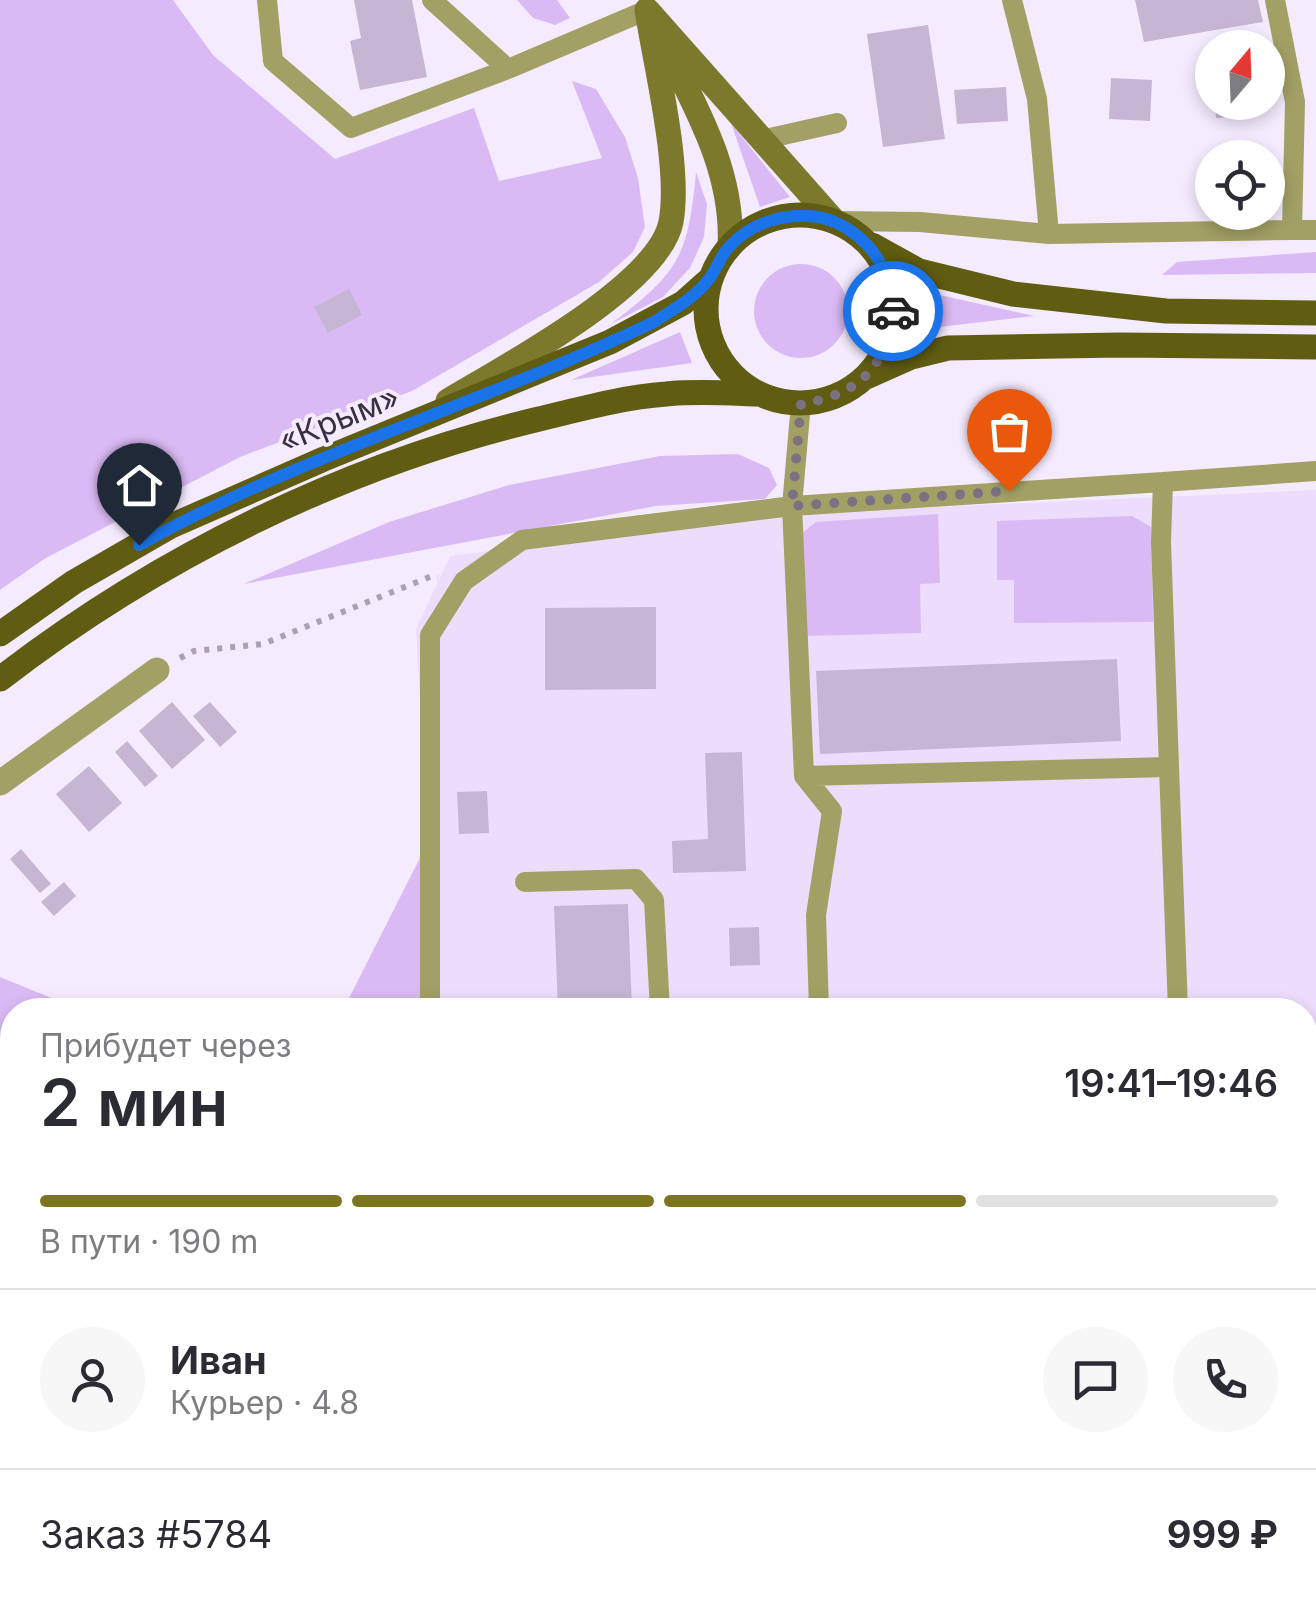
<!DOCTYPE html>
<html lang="ru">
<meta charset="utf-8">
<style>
:root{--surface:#fff;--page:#f7f7f7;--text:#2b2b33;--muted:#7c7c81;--line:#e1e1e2;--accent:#7b761b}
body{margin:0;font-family:Inter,sans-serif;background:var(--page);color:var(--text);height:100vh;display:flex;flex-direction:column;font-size:38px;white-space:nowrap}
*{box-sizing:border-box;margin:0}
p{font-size:32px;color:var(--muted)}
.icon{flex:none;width:55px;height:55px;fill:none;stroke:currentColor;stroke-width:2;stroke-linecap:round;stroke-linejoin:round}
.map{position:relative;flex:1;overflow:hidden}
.sheet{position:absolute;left:0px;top:998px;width:1318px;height:622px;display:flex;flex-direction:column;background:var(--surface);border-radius:40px 40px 0 0;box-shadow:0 5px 15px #0003}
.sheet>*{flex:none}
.needle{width:65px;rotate:19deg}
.controls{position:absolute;left:1195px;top:30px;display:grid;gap:20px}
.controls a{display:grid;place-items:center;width:90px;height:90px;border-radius:50%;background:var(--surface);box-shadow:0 5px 15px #0003;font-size:50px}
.pin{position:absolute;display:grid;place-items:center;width:85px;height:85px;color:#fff;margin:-102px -42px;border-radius:50% 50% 50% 0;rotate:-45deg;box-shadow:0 0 10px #0007}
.pin .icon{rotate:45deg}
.courier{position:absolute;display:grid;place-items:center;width:100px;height:100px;margin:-50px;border:8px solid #1a73e8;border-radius:50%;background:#fff;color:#222;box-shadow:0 2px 12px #0007}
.summary em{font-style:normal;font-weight:600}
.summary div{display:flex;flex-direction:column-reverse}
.summary{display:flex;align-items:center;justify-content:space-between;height:170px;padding:0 40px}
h1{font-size:65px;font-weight:600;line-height:75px}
.bar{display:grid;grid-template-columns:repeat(4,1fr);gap:15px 10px;align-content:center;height:120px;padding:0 40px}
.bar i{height:12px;border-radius:8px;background:var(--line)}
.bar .current{background:var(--accent)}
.bar p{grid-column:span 4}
.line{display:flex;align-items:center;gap:25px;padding:0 40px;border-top:2px solid var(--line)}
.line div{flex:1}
.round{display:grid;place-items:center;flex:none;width:105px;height:105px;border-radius:52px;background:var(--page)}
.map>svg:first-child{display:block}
</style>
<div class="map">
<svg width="1316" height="1619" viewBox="0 0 1316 1619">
<rect width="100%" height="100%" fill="#f5ebfe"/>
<!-- built -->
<path fill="#eddcfb" d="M 1316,490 L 1316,1435 L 1305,1436 L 1305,1010 L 438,1010 L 416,629 L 450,556 L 780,514 Z"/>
<!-- green -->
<path fill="#dabaf4" d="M 0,0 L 173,0 L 213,55 L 335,159 L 474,108 L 499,181 L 602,158 L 572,81 L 596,89 L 625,137 L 638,178 L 645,227 L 633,252 L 599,282 L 412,391 L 240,457 L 44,559 L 0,590 Z
M 517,0 L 557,0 L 570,18 L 555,25 L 533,18 Z
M 731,123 L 790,197 L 760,207 Z
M 696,172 L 707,204 L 704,237 L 690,268 L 663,297 L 611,324 C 679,272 688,257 696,172 Z
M 1316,252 L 1316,273 L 1162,275 L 1177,262 Z
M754 311a47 47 0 1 1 94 0a47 47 0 1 1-94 0Z
M 913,289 L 1034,316 L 914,330 Z
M 680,332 L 692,363 L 571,380 Z
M 738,454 L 769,468 L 777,485 L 765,499 L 656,506 L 244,584 L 389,522 L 509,485 L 660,456 Z
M 938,514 L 940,583 L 920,584 L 921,633 L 806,636 L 802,533 L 816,522 Z
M 1132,516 L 1151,527 L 1153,622 L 1014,623 L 1014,580 L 997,580 L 997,521 Z
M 428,842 L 438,1010 L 343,1010 Z
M 0,977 L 81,1010 L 12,1010 L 12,1217 L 0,1150 Z
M 1316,1435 L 1316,1619 L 162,1619 L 171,1612 L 170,1608 L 1305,1608 L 1305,1436 Z"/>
<!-- building -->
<path fill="#c6b6d4" d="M 354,0 L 412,0 L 427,77 L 360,90 L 350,41 L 361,38 Z
M 1135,0 L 1258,0 L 1263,22 L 1144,42 Z
M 928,25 L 945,139 L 883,147 L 867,34 Z
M 1111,78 L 1152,80 L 1150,121 L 1109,119 Z
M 1006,87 L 1008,121 L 957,124 L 954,90 Z
M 1215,102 L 1254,102 L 1255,115 L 1216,118 Z
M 349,289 L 362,315 L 328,333 L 314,307 Z
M 656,607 L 656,689 L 545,690 L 545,608 Z
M 1117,659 L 1121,741 L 820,754 L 816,671 Z
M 172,702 L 205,740 L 172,769 L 139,731 Z
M 210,702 L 237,732 L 220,747 L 193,716 Z
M 127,741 L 158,776 L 145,787 L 115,752 Z
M 742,752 L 746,871 L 673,873 L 672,841 L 708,839 L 705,753 Z
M 89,766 L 122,803 L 89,832 L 56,794 Z
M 487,791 L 489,833 L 459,834 L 457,792 Z
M 21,849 L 51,884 L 40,893 L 10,859 Z
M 64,882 L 76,896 L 54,916 L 41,902 Z
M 628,904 L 632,1010 L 558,1010 L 554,906 Z
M 759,927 L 760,965 L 730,966 L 729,928 Z
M 0,1199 L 7,1224 L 0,1226 Z
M 8,1517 L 12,1568 L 0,1569 L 0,1519 Z
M 16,1608 L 21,1619 L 0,1619 L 0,1613 Z"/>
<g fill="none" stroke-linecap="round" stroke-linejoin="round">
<!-- path -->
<path stroke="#aaa1b1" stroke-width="6" stroke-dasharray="5 8" stroke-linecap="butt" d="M 180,658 L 194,651 L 263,644 L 432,576 L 438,577
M 0,1140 L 12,1138"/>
<!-- lane -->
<path stroke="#a2a064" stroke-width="20" d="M 267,0 L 273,61 L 351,128 L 508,69 L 647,10
M 432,0 L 508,69
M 1012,0 L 1037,99 L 1049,234 L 1292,230 L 1295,102 L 1275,0
M 761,140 L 837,123
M 834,221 L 920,222 L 1049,234
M 1292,230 L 1316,230
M 1163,482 L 1316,471
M 1169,767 L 1161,542 L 1163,482 L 792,506 L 804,776 L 1169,767 L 1178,1010
M 804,776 L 832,811 L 816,915 L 819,1010
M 525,882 L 636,879 L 654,900 L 660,1010
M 430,1010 L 430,635 L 464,581 L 522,540 L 792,506 L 801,403"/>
<!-- street -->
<path stroke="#a2a064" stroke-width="25" d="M 0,783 L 157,670"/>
<!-- secondary -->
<path stroke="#7c782c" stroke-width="25" d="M 648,11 L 834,221
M 663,41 C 695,106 734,171 730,246
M 448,401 C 504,367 658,286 671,222 C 681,167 656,68 647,10"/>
<!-- primary -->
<path stroke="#605c11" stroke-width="25" d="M706 309a94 94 0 1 1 188 0a94 94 0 1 1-188 0Z
M 872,245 L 919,271 L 1013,294 L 1166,311 L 1316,313
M 866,377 L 911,357 L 948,348 L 1120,345 L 1316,347
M 0,634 L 74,582 L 171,526 L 324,459 L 610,342 L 683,303 L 710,279
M 0,679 C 158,557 345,465 539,419 C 580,409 624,397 666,394 C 697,391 727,393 758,394"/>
</g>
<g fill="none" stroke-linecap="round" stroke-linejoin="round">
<!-- done -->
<path stroke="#7a7281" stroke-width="10" stroke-dasharray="0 18" d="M 893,311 C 887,368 857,395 801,404 L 792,506 L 1009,491"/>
<!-- route -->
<path stroke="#1a73e8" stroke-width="12" d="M 139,545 C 302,454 485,403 654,322 C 672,310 696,297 709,279 C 717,269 720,256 730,246 C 760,214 814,205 851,231 C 878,250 892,278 893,311"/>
</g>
<g text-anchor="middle" stroke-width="8" stroke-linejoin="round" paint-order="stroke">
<!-- street labels -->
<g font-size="32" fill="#38313d" stroke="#f5ebfe">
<text transform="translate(339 419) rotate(-22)" y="11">«Крым»</text>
</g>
</g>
</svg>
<div class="controls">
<a><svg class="needle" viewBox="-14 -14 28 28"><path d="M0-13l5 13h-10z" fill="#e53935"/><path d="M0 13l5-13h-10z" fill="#7c7c81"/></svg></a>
<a><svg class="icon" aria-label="locate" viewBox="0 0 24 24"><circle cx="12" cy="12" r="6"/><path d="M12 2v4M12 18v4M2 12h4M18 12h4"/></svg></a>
</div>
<div class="pin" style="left:1009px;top:491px;background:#ea580c"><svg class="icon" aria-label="bag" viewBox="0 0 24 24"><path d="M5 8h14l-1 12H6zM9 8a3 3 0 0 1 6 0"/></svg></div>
<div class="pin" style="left:139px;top:545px;background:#1f2937"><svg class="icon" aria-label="home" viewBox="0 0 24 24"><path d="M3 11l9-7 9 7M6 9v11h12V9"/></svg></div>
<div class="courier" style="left:893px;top:311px"><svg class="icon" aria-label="car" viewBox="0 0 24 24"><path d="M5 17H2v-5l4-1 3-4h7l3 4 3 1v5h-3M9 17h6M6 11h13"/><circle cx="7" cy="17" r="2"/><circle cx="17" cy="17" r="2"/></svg></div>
<section class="sheet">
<div class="summary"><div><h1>2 мин</h1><p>Прибудет через</p></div><em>19:41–19:46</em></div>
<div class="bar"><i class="current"></i><i class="current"></i><i class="current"></i><i></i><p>В пути · 190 m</p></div>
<div class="line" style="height:180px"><a class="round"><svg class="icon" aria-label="person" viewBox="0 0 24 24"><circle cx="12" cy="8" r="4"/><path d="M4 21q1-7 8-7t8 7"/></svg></a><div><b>Иван</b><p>Курьер · 4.8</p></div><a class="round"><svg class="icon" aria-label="chat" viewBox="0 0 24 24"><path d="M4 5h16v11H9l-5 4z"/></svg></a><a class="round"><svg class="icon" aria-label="phone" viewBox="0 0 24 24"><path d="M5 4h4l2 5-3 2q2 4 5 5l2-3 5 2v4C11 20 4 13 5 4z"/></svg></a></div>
<div class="line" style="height:130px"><div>Заказ #5784</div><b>999 ₽</b></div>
</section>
</div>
